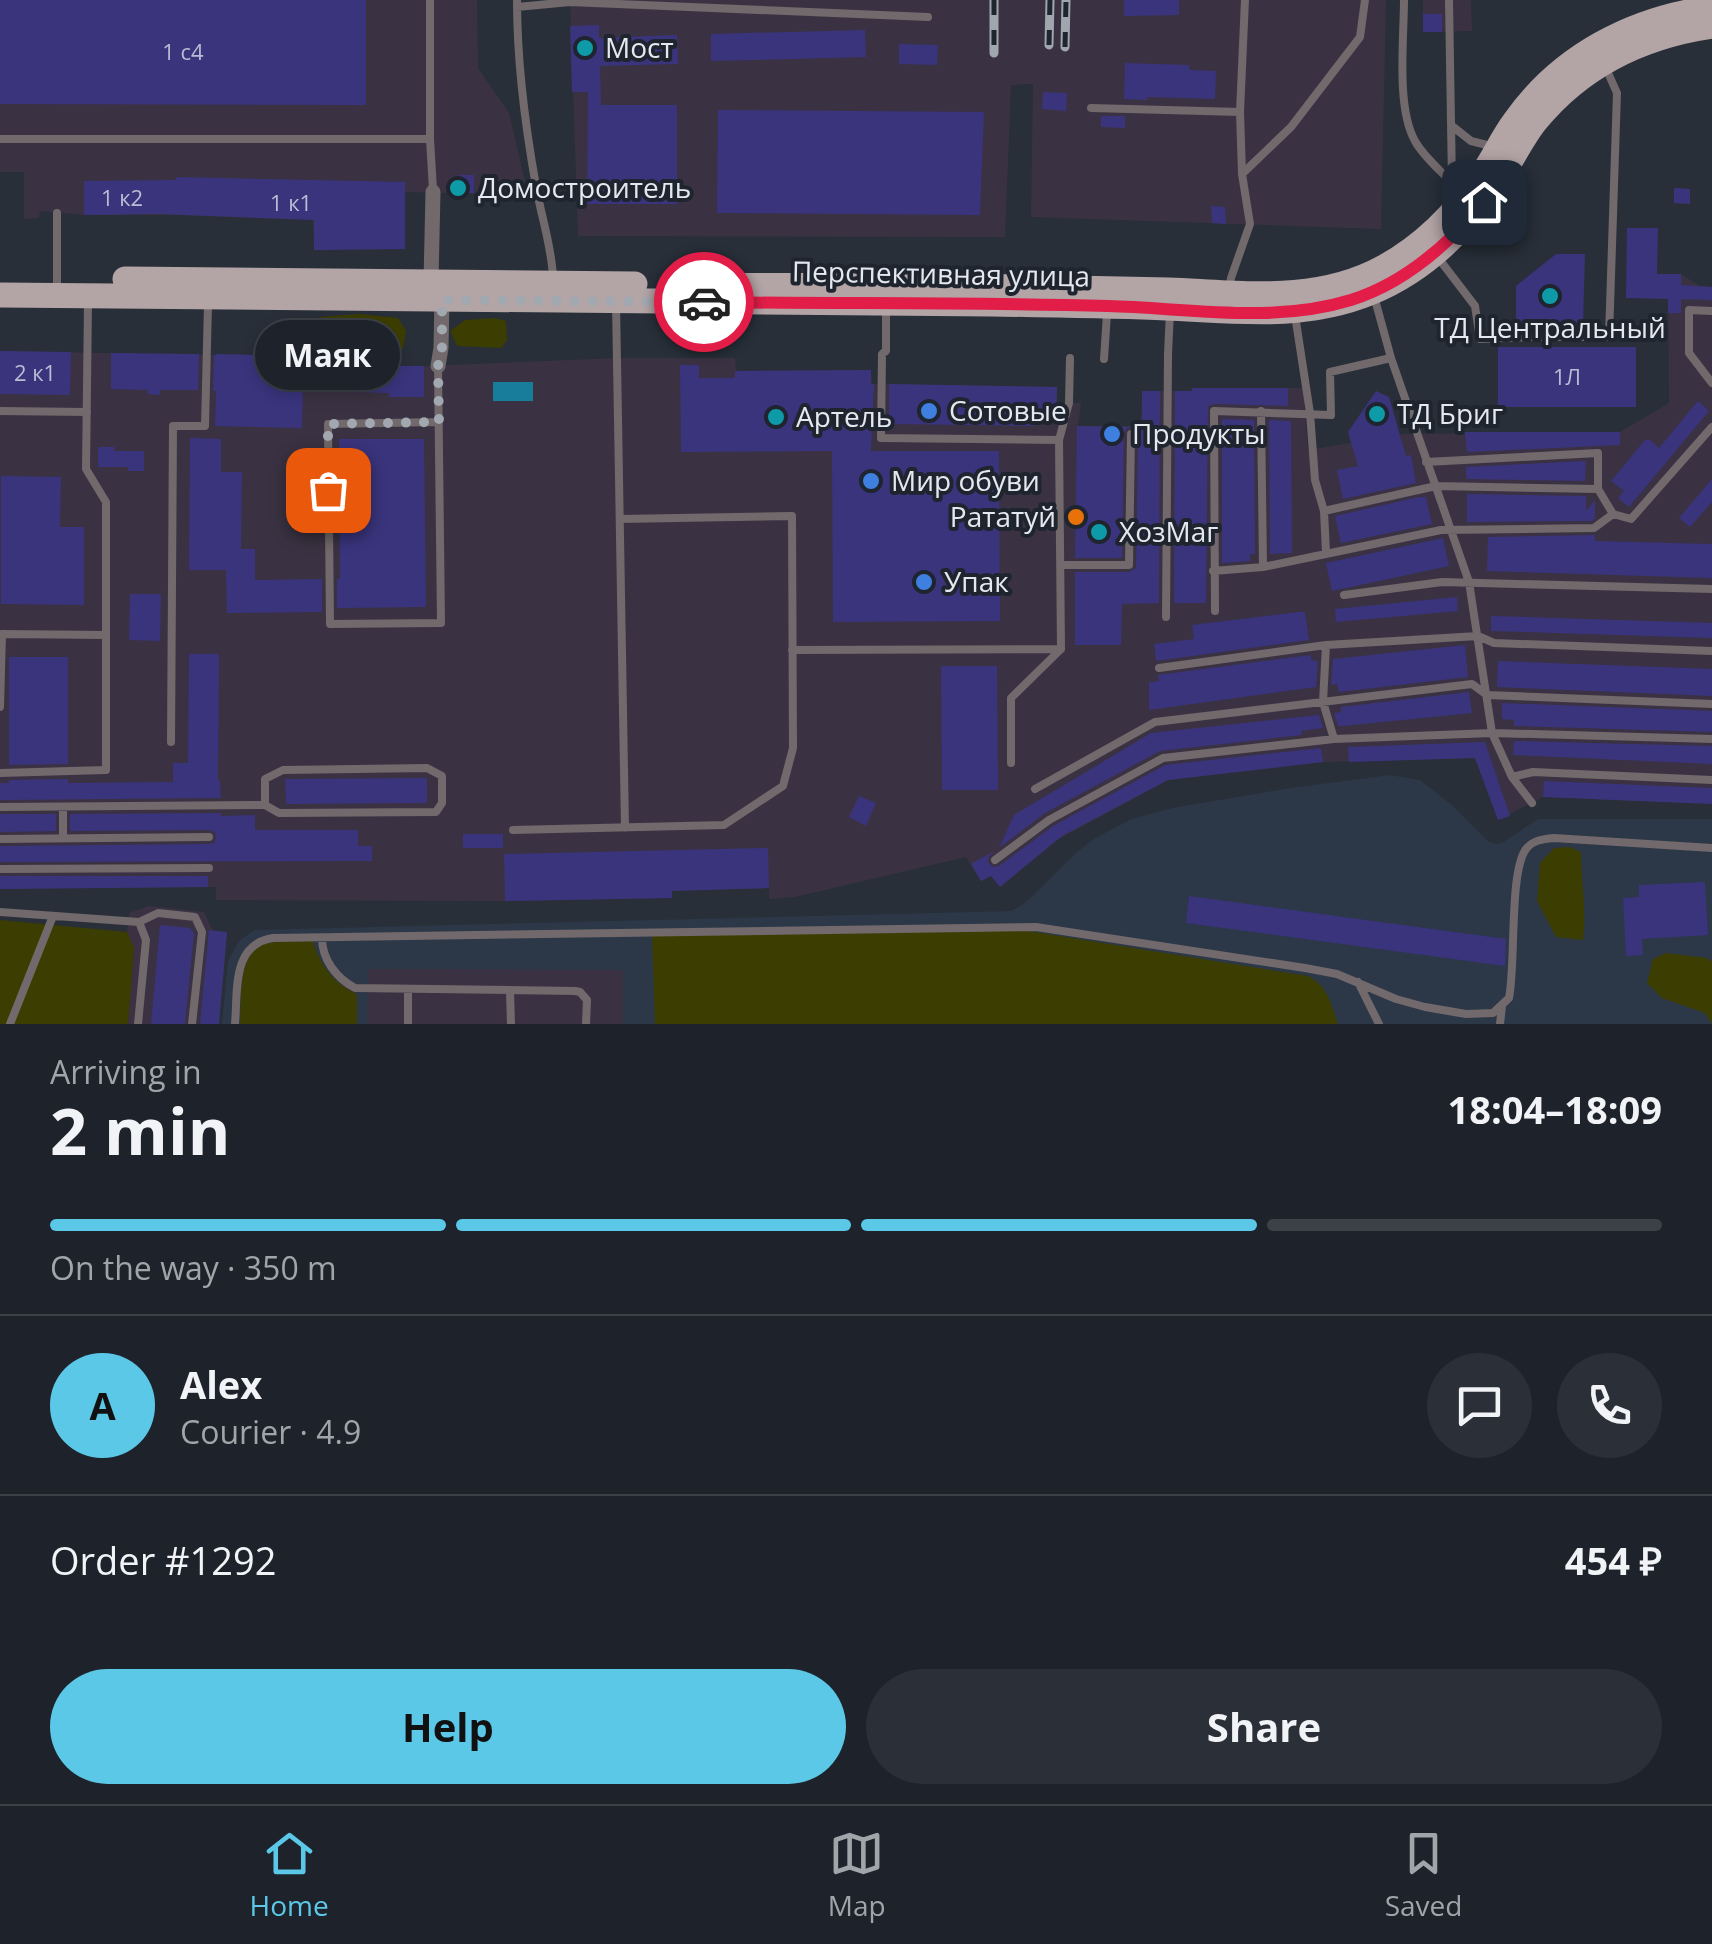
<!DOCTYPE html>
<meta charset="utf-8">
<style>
:root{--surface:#1e232b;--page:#2b2f37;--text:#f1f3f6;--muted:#a1a4a9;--line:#3c4047;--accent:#5bc8e7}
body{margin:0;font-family:"Open Sans",sans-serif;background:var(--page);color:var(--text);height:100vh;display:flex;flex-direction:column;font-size:38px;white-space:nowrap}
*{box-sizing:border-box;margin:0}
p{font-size:32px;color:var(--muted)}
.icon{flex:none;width:55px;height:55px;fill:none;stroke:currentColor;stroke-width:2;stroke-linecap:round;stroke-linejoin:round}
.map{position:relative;height:1024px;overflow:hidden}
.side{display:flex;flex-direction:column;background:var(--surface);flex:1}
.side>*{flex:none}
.pin{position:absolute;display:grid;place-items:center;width:85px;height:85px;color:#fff;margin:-42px;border-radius:20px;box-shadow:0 5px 15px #0006}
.courier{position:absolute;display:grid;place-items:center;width:100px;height:100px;margin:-50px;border:8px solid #e11d48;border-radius:50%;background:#fff;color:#222;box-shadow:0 2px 12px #0007}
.bubble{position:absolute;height:70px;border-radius:35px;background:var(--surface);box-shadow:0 5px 15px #0003,0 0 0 2px var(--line);font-size:32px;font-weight:700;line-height:70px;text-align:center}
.head em{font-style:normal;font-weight:700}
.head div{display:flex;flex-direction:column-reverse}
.head{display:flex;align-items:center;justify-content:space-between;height:170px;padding:0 50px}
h1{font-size:65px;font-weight:700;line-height:75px}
.bar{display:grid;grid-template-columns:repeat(4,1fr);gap:15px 10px;align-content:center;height:120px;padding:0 50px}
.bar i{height:12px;border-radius:8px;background:var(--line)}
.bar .on{background:var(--accent)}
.bar p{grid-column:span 4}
.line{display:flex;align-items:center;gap:25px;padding:0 50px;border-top:2px solid var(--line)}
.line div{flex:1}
.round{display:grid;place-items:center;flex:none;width:105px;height:105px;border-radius:52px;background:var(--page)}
.primary-button{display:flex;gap:20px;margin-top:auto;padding:20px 50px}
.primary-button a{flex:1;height:115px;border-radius:60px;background:var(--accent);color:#111;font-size:40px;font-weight:700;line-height:115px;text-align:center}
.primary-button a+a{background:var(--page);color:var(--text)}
.menu{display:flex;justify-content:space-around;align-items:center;height:140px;border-top:2px solid var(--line);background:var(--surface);font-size:28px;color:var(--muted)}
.menu a{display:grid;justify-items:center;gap:5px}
.menu .on{color:var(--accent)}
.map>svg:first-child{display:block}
</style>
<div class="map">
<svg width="1712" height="1024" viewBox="0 0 1712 1024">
<rect width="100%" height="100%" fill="#282f39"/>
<!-- built -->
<path fill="#2c3747" d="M 1390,775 L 1420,780 L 1452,805 L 1488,841 L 1496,844 L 1502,843 L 1538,819 L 1712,819 L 1712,1024 L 222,1024 L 228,961 L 239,941 L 254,930 L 1011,911 L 1024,904 L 1078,851 L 1097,837 L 1132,819 L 1172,808 L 1290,788 Z"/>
<!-- industrial -->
<path fill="#3a3242" d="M 0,0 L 477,0 L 478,68 L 509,113 L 528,195 L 405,192 L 405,249 L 314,250 L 313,220 L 176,215 L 84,215 L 40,211 L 39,218 L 24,219 L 24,172 L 0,172 Z
M 570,0 L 1386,0 L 1381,229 L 1031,217 L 1033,84 L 1011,85 L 1005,237 L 578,236 Z
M 1423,0 L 1471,0 L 1472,31 L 1423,32 Z
M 1668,274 L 1681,274 L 1700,286 L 1712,287 L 1712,804 L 1543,797 L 1498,820 L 1475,758 L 1323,762 L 1168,780 L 981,881 L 966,857 L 795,897 L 769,899 L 769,888 L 672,891 L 672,898 L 505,901 L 216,900 L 216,887 L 0,889 L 0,351 L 356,358 L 356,355 L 365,355 L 365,361 L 390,361 L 391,358 L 399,359 L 400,366 L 424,366 L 617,358 L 735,358 L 736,371 L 871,370 L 872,384 L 1057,387 L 1057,403 L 1081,403 L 1078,426 L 1141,426 L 1142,391 L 1191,391 L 1192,388 L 1303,388 L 1308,450 L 1404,434 L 1620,432 L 1669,403 Z
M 149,906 L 204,912 L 213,931 L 227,932 L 219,1024 L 128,1024 L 134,948 L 127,932 L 129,913 Z
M 368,969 L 623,970 L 623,1024 L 368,1024 Z"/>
<!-- green -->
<path fill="#3c3d00" d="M 359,314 L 398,318 L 406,331 L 403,349 L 394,355 L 358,349 L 323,349 L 318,329 L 321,317 Z
M 495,318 L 506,321 L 507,340 L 501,348 L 457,346 L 450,331 L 465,320 Z
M 1569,847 L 1581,852 C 1581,882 1587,911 1583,940 L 1556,937 L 1537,901 L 1540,863 L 1554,848 Z
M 0,920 L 127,932 L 134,948 L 128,1024 L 0,1024 Z
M 1022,930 L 1308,976 C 1328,986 1331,1004 1338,1024 L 655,1024 L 652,935 Z
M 313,941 C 320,965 334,984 357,994 L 357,1024 L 240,1024 C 242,1000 236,953 265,944 C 279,940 298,942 313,941 Z
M 1666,953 L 1707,958 L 1712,962 L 1712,1024 L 1705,1013 L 1662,998 L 1647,983 L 1653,959 Z"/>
<!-- water -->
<path fill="#177d9a" d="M 493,382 L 533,382 L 533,401 L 493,401 Z"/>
<!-- building -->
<path fill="#3a347d" d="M 0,0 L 366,0 L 366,105 L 0,104 Z
M 1124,0 L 1179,0 L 1179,15 L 1124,16 Z
M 1423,14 L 1442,14 L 1442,32 L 1423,32 Z
M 599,25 L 599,38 L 677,35 L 678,64 L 600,66 L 601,105 L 677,105 L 677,204 L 587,204 L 588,92 L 572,92 L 570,26 Z
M 865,30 L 866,57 L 711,61 L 711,34 Z
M 899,44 L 938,45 L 937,65 L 899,64 Z
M 1125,63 L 1189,65 L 1189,70 L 1216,71 L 1215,99 L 1147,97 L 1147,100 L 1124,99 Z
M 1043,92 L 1067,93 L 1066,111 L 1042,109 Z
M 718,110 L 984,112 L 980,215 L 717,213 Z
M 1101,116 L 1125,116 L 1125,128 L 1101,127 Z
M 458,175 L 474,175 L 474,193 L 458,193 Z
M 176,177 L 405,182 L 405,249 L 314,250 L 314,220 L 160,214 L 84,215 L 84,181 L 176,180 Z
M 1674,188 L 1690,189 L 1690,204 L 1674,203 Z
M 1211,206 L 1225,207 L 1226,224 L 1212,223 Z
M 1627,228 L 1658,228 L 1657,274 L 1681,274 L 1681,285 L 1712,287 L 1712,300 L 1681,299 L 1681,313 L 1668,313 L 1668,299 L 1626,298 Z
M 1556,254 L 1585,254 L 1583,324 L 1516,323 L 1516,286 Z
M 1498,347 L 1636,347 L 1636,407 L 1498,407 Z
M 0,351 L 71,352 L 70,395 L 0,394 Z
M 111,353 L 199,354 L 198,390 L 160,390 L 160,395 L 148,394 L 148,390 L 111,389 Z
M 217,354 L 365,358 L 365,361 L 399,361 L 399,366 L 424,366 L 424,397 L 389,397 L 389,393 L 356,392 L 356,388 L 303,388 L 302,428 L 215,426 L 216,391 L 213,391 L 214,356 Z
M 680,365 L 699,365 L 699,378 L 735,378 L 735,371 L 871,370 L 871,384 L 874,384 L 871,451 L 999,451 L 1000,621 L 833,622 L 832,451 L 681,452 Z
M 889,384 L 1057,387 L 1056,420 L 1034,422 L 1034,426 L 889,424 Z
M 1192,388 L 1288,388 L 1288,406 L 1214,404 L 1208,406 L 1206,603 L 1174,603 L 1175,391 L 1192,391 Z
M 1142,391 L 1160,391 L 1159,603 L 1122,604 L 1121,645 L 1075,645 L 1075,572 L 1129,572 L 1136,568 L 1138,434 L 1137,430 L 1132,427 L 1127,428 L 1124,434 L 1122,558 L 1075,558 L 1077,426 L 1142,427 Z
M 1376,391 L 1389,397 L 1406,456 L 1411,455 L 1416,483 L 1343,499 L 1337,470 L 1358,466 L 1348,432 Z
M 1698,401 L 1709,411 L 1629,507 L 1618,498 L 1624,491 L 1611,481 L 1645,440 L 1650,440 L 1659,448 Z
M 1222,419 L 1254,420 L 1255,554 L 1250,554 L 1250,561 L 1222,563 Z
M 1269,420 L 1291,421 L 1292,553 L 1270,554 Z
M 1465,432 L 1620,432 L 1620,445 L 1467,452 Z
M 190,438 L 221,439 L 221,472 L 242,472 L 241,549 L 255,549 L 255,580 L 322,579 L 322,612 L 227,613 L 226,570 L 189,570 Z
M 339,439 L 424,439 L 426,607 L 337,608 L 337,579 L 340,579 Z
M 98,447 L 114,447 L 114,451 L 144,451 L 144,471 L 128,471 L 128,467 L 98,467 Z
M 1586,461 L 1585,481 L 1467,479 L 1466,477 L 1466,467 Z
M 1,476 L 61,477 L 60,527 L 84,527 L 84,605 L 1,604 Z
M 1712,479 L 1712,502 L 1690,527 L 1679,518 Z
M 1467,494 L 1586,496 L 1586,511 L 1595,500 L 1595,518 L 1592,521 L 1467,522 Z
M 1419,497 L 1426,497 L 1432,524 L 1341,543 L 1335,516 Z
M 1595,535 L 1595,541 L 1712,544 L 1712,578 L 1487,571 L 1488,537 Z
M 1443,538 L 1449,566 L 1332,591 L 1326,563 Z
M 130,594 L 161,594 L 160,641 L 129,640 Z
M 1457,597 L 1458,611 L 1336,622 L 1335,609 Z
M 1299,612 L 1305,612 L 1309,640 L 1156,661 L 1154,644 L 1194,639 L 1192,625 Z
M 1491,616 L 1712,623 L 1712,638 L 1491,631 Z
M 1465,645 L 1468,677 L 1339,692 L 1337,684 L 1331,685 L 1333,659 Z
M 189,654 L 219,654 L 218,781 L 220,781 L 221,798 L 0,800 L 0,783 L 9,783 L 9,780 L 68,779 L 68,783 L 173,782 L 173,763 L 188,763 Z
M 1311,655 L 1311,660 L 1318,661 L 1316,687 L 1149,710 L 1149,682 L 1159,681 L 1158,675 Z
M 9,657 L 68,657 L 68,764 L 9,765 Z
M 1498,661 L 1712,669 L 1712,696 L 1497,687 Z
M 941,666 L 997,666 L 998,790 L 942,790 Z
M 1469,692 L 1472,713 L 1343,726 L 1338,726 L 1334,713 L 1341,712 L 1341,707 Z
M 1502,703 L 1712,711 L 1712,732 L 1514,726 L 1514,720 L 1502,719 Z
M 1319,715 L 1323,728 L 1301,731 L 1302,735 L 1160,751 L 1045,813 L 999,848 L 1014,815 L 1151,733 Z
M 1514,741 L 1712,746 L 1712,764 L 1513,755 Z
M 1485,742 L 1510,816 L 1498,820 L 1475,758 L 1349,762 L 1348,747 Z
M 1321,748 L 1323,762 L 1168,780 L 1062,836 L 1000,887 L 991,876 L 981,881 L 971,864 L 994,851 L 989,856 L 988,862 L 993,867 L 999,866 L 1053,826 L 1165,765 Z
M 427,778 L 427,803 L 286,804 L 285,779 Z
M 1544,781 L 1712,788 L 1712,804 L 1543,797 Z
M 859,796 L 876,803 L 866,826 L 849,817 Z
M 221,813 L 221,816 L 255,815 L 255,830 L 358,830 L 358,846 L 372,846 L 372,861 L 0,862 L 0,846 L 209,844 L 214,843 L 216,838 L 215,832 L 209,830 L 70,831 L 70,814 Z
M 0,814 L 56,814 L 56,831 L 0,832 Z
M 463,834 L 503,834 L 503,848 L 463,848 Z
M 768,848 L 769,888 L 672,891 L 672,898 L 505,901 L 504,854 Z
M 0,876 L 208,876 L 208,887 L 0,889 Z
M 1705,882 L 1708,935 L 1642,939 L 1643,955 L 1626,956 L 1623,898 L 1639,897 L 1639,885 Z
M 1189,896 L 1506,939 L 1505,966 L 1186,923 Z
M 160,925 L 190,928 L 194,933 L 185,1024 L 151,1024 Z
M 209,930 L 227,932 L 219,1024 L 200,1024 Z"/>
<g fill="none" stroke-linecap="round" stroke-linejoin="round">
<!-- service -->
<path stroke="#71696b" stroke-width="8" d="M 430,0 L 430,139 L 433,190
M 517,0 C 517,62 525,125 536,186 C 541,216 552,247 553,278
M 1404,0 C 1404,38 1396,108 1415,141 C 1423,156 1440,170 1452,183
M 1449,0 L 1452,183 L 1453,192 L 1459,197
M 517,7 L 570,2 L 928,17
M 1091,108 L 1240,112
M 1452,126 L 1471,141 L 1491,146
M 0,139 L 430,139
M 1242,174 L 1291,127 L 1360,37 L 1365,0
M 57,213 L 57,293
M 1436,255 L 1475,306 L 1480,339 L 1529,337 L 1609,337 L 1617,93 L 1605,66
M 1230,287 L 1231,278 L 1250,224 L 1242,174 L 1240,112 L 1245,0
M 1374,296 L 1391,358 L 1469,582 L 1492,733 L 1512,777 L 1532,803
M 616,303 L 625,828
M 886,307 L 886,351 L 882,354 L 881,438 L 1059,440
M 1712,311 L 1689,310 L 1689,353 L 1712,383
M 1295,315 L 1310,413 L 1315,480 L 1324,511 L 1326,553
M 1104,359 L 1107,313
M 438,366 L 441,623 L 330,624 L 328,424 L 439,422
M 0,411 L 87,412
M 1261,411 L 1263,567
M 1426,462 L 1598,453 L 1598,489 L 1613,514 L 1631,519 L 1712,427
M 1324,511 L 1436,486 L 1598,489
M 1061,565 L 1129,565 L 1131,434
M 1213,571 L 1263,567 L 1441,530 L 1594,528 L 1613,514
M 1344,595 L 1442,582 L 1712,589
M 1215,611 L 1214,411 L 1331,415 L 1330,372 L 1391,358
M 1166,617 L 1168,354 L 1170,311
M 1326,645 L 1323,702 L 1334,739
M 792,650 L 1061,649
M 1159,668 L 1326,645 L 1478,636 L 1494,643 L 1712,651
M 0,707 L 2,634 L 106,635
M 171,742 L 173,426 L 205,426 L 208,304
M 1011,763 L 1011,698 L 1061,649 L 1059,440 L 1069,403 L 1070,358
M 0,773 L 106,770 L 106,502 L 86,469 L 88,303
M 1512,777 L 1533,772 L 1712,780
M 1035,789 L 1155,722 L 1472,684 L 1487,695 L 1712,704
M 0,807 L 265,805 L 279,813 L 436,812 L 442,803 L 442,776 L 427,768 L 283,770 L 265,779 L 265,805
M 63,807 L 63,838
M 513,830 L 724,825 L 783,786 L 793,748 L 792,516 L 620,519
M 0,839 L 209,837
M 995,860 L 1049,820 L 1163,758 L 1334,739 L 1492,733 L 1712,739
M 0,869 L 209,868
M 0,912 L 139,922 L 158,913 L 195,917 L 202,932 L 192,1024
M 322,938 C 322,959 336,978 355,988 L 575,991 L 580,992 L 587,1000 L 586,1024
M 1358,982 L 1379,1024
M 408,990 L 408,1024
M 510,992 L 511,1024
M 10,1024 L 53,916
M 138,1024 L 146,940 L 139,922
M 235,1024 C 238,992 231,944 273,938 L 1036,927 L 1305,968 L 1337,974 L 1396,999 L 1425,1007 L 1466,1014 L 1493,1013 L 1509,998 C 1516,964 1509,872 1526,849 C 1533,840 1543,839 1554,838 L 1712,848
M 1500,1024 L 1502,1006"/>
<!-- minor -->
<path stroke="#71696b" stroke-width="15" d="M 433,192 L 431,282 L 442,299 L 441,348 L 438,366"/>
<!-- primary -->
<path stroke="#b3a4a6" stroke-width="25" d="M 125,279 L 635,284
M 675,285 C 791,286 908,285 1024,287 C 1072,288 1120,289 1169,290 C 1242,293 1317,304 1384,267 C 1424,245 1457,211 1482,174 C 1494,157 1502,138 1514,122 C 1560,56 1633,18 1712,8
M 0,295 L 992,304 C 1050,305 1109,305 1167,308 C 1236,311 1304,320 1370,293 C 1422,272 1464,231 1495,186 C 1510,165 1520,141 1536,121 C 1581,66 1643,36 1712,26"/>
<defs>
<path id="rail" d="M 994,0 L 994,53
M 1049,45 L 1050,0
M 1065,47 L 1066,0"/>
</defs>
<!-- rail casing -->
<use href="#rail" stroke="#a0a6ae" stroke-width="9"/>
<!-- rail -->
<use href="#rail" stroke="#1e252f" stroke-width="5" stroke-dasharray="15" stroke-linecap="butt"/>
</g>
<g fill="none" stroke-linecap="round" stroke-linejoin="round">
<!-- done -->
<path stroke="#a2a8b0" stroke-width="10" stroke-dasharray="0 18" d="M 328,490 L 328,424 L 439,422 L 438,366 L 442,348 L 442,300 L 704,302"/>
<!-- route -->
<path stroke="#e11d48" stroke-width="12" d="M 704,302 C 838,304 973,302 1108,306 C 1188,308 1273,324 1351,300 C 1405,283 1448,245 1484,202"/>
</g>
<!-- markers -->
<g fill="#0f9aa8" stroke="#1e252f" stroke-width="4">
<circle cx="585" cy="48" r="10"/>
<circle cx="458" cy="188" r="10"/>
<circle cx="1550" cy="296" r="10"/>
<circle cx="1377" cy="414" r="10"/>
<circle cx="776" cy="417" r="10"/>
<circle cx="1099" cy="532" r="10"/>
</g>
<g fill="#3f7fe0" stroke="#1e252f" stroke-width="4">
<circle cx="929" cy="411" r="10"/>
<circle cx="1112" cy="434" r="10"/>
<circle cx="871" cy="481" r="10"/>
<circle cx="924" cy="582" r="10"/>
</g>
<circle fill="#e8710a" stroke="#1e252f" stroke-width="4" cx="1076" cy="517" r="10"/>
<g text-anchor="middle" stroke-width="8" stroke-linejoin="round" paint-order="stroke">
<!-- number labels -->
<g font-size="22" fill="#babcd3">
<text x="183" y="60">1 с4</text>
<text x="122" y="206">1 к2</text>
<text x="291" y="211">1 к1</text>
<text x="35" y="381">2 к1</text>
<text x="1567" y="385">1Л</text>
</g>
<!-- poi labels -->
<g font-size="28" fill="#e4e9f0" stroke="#1e252f" text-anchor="start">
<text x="605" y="58">Мост</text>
<text x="478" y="198">Домостроитель</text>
<text x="1550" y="338" text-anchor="middle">ТД Центральный</text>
<text x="949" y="421">Сотовые</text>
<text x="1397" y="424">ТД Бриг</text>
<text x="796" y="427">Артель</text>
<text x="1132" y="444">Продукты</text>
<text x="891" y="491">Мир обуви</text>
<text x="1056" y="527" text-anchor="end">Рататуй</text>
<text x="1119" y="542">ХозМаг</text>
<text x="944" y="592">Упак</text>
</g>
<!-- street labels -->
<g font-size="28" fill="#e4e9f0" stroke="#1e252f">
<text transform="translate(941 274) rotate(1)" y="10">Перспективная улица</text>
</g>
</g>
</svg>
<div class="pin" style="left:328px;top:490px;background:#ea580c"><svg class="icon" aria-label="bag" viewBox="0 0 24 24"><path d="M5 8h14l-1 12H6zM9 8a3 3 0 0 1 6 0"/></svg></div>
<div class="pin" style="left:1484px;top:202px;background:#1f2937"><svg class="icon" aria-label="home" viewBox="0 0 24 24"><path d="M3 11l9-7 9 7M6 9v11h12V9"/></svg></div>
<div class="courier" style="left:704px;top:302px"><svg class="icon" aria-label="car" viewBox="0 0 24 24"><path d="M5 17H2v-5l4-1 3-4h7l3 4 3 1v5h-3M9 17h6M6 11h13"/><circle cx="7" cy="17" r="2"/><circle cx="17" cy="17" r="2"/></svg></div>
<div class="bubble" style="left:255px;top:320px;width:145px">Маяк</div>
</div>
<section class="side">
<div class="head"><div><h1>2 min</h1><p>Arriving in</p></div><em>18:04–18:09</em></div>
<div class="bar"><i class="on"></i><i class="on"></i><i class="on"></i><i></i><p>On the way · 350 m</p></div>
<div class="line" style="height:180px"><b class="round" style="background:var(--accent);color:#111">A</b><div><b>Alex</b><p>Courier · 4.9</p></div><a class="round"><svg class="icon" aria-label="chat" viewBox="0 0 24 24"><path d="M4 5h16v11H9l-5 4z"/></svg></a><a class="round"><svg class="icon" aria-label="phone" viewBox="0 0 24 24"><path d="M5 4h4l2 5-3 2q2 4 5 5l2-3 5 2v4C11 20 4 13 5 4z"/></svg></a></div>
<div class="line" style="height:130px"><div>Order #1292</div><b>454 ₽</b></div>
<div class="primary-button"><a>Help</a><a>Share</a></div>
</section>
<nav class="menu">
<a class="on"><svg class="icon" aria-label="home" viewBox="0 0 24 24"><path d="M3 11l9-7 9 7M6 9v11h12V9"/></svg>Home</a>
<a><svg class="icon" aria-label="map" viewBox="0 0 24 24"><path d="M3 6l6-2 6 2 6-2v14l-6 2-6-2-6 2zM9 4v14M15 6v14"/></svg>Map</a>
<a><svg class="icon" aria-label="saved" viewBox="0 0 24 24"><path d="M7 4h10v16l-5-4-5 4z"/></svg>Saved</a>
</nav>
